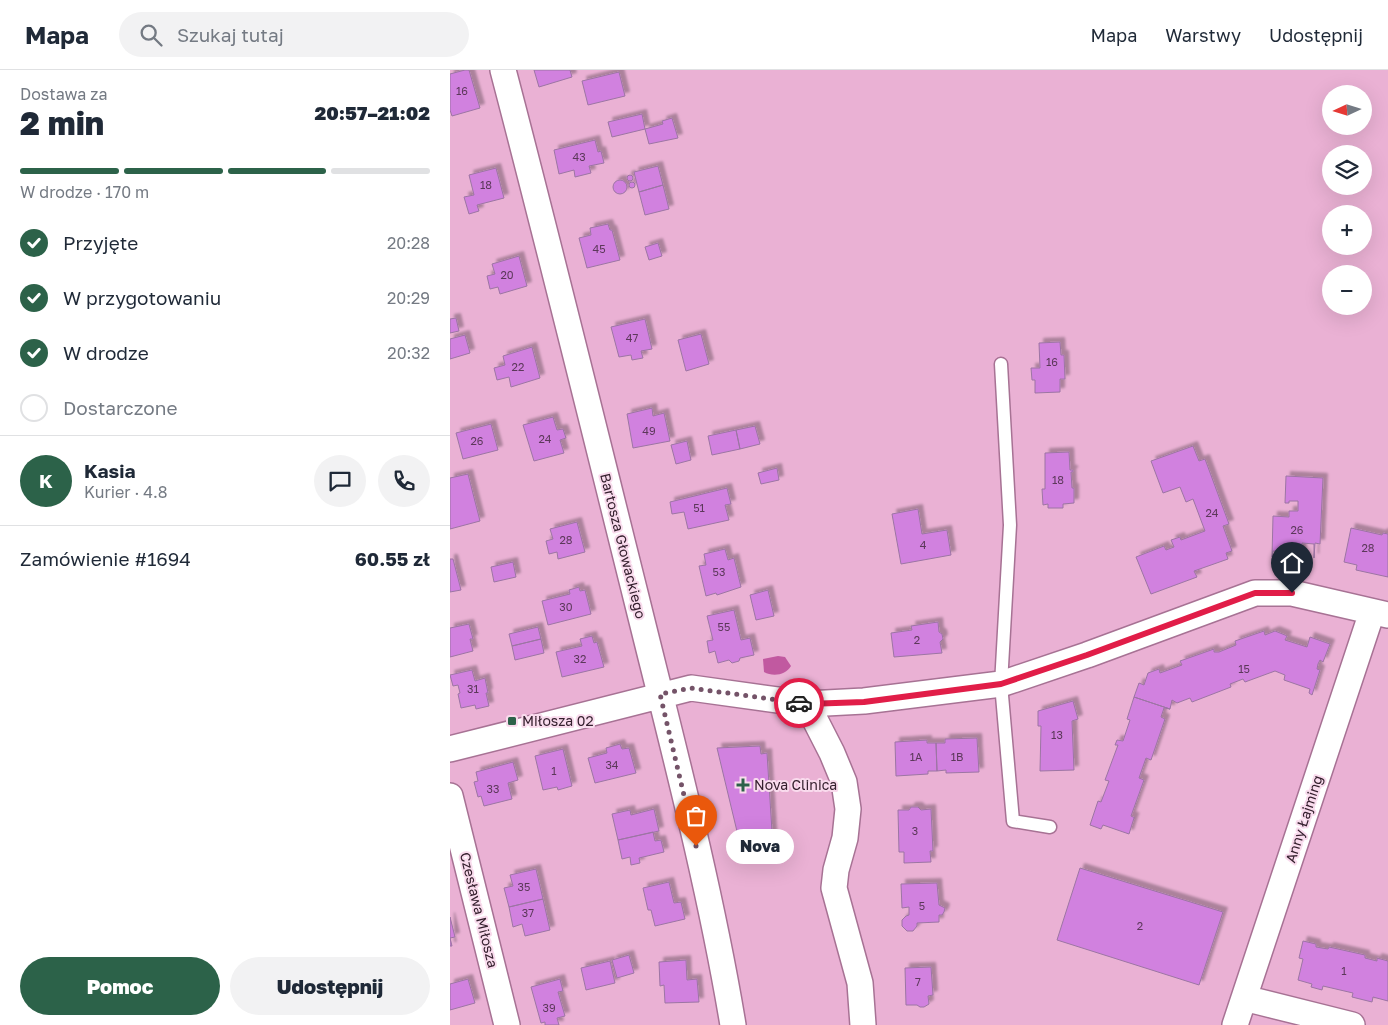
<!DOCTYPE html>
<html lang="pl">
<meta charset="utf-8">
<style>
:root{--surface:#fff;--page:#f2f2f3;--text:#1f2937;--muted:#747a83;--line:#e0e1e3;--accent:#2c6249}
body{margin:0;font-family:"Golos Text",sans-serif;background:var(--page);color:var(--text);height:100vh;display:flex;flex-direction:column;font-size:19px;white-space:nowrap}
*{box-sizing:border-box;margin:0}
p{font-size:16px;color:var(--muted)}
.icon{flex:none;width:28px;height:28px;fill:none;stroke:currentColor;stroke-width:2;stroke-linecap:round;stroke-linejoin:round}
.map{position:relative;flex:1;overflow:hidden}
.panel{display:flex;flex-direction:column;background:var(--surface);width:450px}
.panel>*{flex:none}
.needle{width:32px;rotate:266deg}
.buttons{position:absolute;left:872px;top:15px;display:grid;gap:10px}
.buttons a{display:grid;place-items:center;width:50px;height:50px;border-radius:50%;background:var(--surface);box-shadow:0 5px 20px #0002;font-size:25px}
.pin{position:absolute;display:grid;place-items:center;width:42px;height:42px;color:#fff;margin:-51px -21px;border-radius:50% 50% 50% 0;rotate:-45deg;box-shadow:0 0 5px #0007}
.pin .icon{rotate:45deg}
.courier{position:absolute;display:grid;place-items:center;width:50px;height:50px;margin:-25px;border:4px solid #e11d48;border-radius:50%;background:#fff;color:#222;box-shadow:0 1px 6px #0007}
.bubble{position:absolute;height:35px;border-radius:18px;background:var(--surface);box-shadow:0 5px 20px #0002;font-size:16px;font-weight:800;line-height:35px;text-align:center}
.overview em{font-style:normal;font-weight:800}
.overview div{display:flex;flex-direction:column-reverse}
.overview{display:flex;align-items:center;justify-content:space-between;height:85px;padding:0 20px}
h1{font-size:32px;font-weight:800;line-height:38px}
.bar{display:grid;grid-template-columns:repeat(4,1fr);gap:8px 5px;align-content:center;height:60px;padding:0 20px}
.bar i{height:6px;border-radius:4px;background:var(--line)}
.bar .selected{background:var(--accent)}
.bar p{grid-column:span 4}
.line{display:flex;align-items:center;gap:12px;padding:0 20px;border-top:1px solid var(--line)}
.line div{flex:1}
.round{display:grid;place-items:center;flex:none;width:52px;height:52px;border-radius:26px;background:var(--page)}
ol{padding:0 20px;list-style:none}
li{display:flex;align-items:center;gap:15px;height:55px}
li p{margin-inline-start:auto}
li .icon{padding:5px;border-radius:50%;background:var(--accent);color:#fff;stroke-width:4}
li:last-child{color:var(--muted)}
li i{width:28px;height:28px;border:2px solid var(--line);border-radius:50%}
.action{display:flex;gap:10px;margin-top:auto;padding:10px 20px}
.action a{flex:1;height:58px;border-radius:30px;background:var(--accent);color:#fff;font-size:20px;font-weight:800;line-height:58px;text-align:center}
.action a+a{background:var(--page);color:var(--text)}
header{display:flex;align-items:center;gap:30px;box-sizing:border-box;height:70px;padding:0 25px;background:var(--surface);border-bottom:1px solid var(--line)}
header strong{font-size:24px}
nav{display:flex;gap:28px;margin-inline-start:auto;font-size:18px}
.search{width:350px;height:45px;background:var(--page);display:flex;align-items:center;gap:12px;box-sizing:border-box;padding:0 18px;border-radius:28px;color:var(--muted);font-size:19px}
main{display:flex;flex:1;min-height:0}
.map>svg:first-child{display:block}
</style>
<header>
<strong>Mapa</strong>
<div class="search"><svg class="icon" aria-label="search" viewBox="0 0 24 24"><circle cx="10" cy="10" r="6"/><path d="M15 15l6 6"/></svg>Szukaj tutaj</div>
<nav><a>Mapa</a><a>Warstwy</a><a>Udostępnij</a></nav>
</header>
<main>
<section class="panel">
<div class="overview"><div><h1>2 min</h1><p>Dostawa za</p></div><em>20:57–21:02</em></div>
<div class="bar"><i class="selected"></i><i class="selected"></i><i class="selected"></i><i></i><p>W drodze · 170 m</p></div>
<ol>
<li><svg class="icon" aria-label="check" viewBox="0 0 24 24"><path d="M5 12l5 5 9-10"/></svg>Przyjęte<p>20:28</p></li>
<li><svg class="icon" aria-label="check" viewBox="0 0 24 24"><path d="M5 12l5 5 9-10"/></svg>W przygotowaniu<p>20:29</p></li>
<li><svg class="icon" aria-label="check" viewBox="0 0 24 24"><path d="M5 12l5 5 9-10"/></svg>W drodze<p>20:32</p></li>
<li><i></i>Dostarczone</li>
</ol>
<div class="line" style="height:90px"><b class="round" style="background:var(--accent);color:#fff">K</b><div><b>Kasia</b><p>Kurier · 4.8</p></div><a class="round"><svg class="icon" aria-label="chat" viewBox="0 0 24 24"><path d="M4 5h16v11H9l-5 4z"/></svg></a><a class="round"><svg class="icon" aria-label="phone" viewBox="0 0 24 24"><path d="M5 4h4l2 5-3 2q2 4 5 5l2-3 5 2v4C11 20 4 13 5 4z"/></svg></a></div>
<div class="line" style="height:65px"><div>Zamówienie #1694</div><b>60.55 zł</b></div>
<div class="action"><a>Pomoc</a><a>Udostępnij</a></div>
</section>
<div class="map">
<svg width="938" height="955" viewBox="0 0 938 955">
<defs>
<filter id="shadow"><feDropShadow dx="4.5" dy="-4.5" stdDeviation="1" flood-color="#0004"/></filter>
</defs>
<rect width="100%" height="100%" fill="#eab1d4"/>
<!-- water -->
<path fill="#c159a0" d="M 328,586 L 335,587 L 341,596 C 336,605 323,607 314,602 L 313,589 Z"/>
<!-- building -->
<path fill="#d181df" stroke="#9c75a3" filter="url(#shadow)" d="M 15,0 L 19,0 L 30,38 L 2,46 L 0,40 L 0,4 Z
M 84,0 L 120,0 L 122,7 L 89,17 Z
M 169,2 L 175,26 L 138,35 L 132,11 Z
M 192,44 L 195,59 L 162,67 L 158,52 Z
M 222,48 L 228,68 L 199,74 L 195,59 L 213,54 L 212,51 Z
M 145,70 L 148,82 L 151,81 L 154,93 L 139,96 L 141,103 L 125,107 L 124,100 L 109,104 L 104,80 Z
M 208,96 L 213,115 L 189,122 L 184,102 Z
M 46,98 L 54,128 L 27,135 L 29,141 L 19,144 L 14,127 L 24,125 L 19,105 Z
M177 108a3 3 0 1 1 6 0a3 3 0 1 1-6 0Z
M163 117a7 7 0 1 1 14 0a7 7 0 1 1-14 0Z
M179 115a3 3 0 1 1 6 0a3 3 0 1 1-6 0Z
M 213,115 L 219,139 L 195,145 L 189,122 Z
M 158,154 L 160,160 L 162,160 L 170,190 L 137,198 L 129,168 L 141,165 L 140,158 Z
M 208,173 L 212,186 L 199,190 L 195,177 Z
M 69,186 L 77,216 L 50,224 L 48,217 L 40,219 L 37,206 L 45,204 L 42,194 Z
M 6,248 L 9,261 L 0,263 L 0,249 Z
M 195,249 L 202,279 L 191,281 L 193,288 L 182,290 L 181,285 L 169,287 L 161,257 Z
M 251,264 L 259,294 L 236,301 L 228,270 Z
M 15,265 L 20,283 L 0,289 L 0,269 Z
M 610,272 L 611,285 L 614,285 L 615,309 L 610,309 L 610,322 L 585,323 L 585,310 L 582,310 L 581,298 L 590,298 L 589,273 Z
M 82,277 L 90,308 L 61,317 L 59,307 L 47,310 L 44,298 L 55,295 L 53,286 Z
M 202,338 L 203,346 L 214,343 L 220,371 L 183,378 L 177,344 Z
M 103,347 L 107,360 L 113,359 L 116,368 L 110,370 L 114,383 L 84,391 L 73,355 Z
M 41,354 L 48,380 L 13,389 L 6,363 Z
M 305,356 L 310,374 L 290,379 L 286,360 Z
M 286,360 L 290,379 L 262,385 L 258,366 Z
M 237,371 L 241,390 L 226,394 L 221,375 Z
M 743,376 L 749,391 L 755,389 L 779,454 L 773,456 L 782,481 L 776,483 L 778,489 L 744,501 L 747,507 L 701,524 L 686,487 L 714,476 L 716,480 L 724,477 L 721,470 L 730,467 L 731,470 L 755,461 L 743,429 L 736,432 L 730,417 L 713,423 L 701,391 Z
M 619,382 L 620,400 L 623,400 L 623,402 L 621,402 L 622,418 L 624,418 L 624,433 L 613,434 L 613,438 L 598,438 L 598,434 L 593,435 L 592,419 L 595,419 L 595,383 Z
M 327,398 L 329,410 L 311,414 L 308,403 Z
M 18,404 L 30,451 L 0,459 L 0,408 Z
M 836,406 L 873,408 L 870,474 L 865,473 L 864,488 L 864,474 L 852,473 L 851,488 L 837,487 L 837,482 L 823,481 L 822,487 L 823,446 L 839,447 L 839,441 L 848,441 L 848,431 L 839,431 L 839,433 L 835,433 Z
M 277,418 L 281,434 L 275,435 L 279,450 L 238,459 L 234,442 L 222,444 L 220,432 Z
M 468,439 L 472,464 L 497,460 L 501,485 L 451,494 L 442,444 Z
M 127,452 L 135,482 L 108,489 L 107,482 L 99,484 L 96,471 L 103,469 L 100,459 Z
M 901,458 L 932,465 L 933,463 L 938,464 L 938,507 L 906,500 L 907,495 L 894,492 Z
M 275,479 L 278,490 L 284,488 L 291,517 L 267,525 L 266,523 L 256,526 L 249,496 L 256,495 L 254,484 Z
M 0,489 L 3,489 L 11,520 L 0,522 Z
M 63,492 L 66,507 L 44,512 L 41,497 Z
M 129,517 L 130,521 L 135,520 L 141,544 L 98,555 L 92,531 L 120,524 L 119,520 Z
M 318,520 L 324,546 L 306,550 L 300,525 Z
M 284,540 L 291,570 L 300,568 L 304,585 L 290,588 L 289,591 L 282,593 L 279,590 L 268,593 L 265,581 L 259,583 L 257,571 L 263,570 L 257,546 Z
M 488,552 L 489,562 L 492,564 L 493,569 L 490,572 L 492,583 L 444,587 L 441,563 L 462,560 L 461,556 Z
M 19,554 L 23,569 L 20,569 L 23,581 L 0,587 L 0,558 Z
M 88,557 L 91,569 L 62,576 L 59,564 Z
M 814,561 L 815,565 L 825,561 L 835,565 L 837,566 L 835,570 L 857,577 L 860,567 L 880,574 L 873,592 L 870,590 L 868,594 L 867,599 L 870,600 L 862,625 L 859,623 L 860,619 L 834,610 L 835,605 L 825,601 L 795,612 L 793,609 L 780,614 L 781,617 L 742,632 L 740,628 L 727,633 L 722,630 L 720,639 L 684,627 L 689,613 L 694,615 L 698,603 L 709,599 L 710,603 L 732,595 L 730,591 L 764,579 L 764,582 L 769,582 L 786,575 L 785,571 Z
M 142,566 L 144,573 L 147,572 L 154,597 L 112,607 L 106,582 L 132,576 L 130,569 Z
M 91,569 L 94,583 L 65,590 L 62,576 Z
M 22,600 L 25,611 L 35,608 L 38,623 L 36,623 L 39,636 L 26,639 L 25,635 L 11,638 L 8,624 L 10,623 L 8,615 L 3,616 L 0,605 Z
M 684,627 L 720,639 L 714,638 L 711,647 L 715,649 L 701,690 L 696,688 L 689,708 L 694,710 L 681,746 L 685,748 L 684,748 L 679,764 L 653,755 L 651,759 L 640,755 L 648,731 L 651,732 L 659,711 L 655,710 L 668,675 L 665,675 L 667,670 L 673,671 L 680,650 L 677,649 Z
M 623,631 L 628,649 L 622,651 L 624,700 L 590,701 L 591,656 L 588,656 L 588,641 Z
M 527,668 L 529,702 L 496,703 L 496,700 L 487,701 L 486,673 L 495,673 L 495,669 Z
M 477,670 L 477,673 L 486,673 L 487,701 L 478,701 L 478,704 L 446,706 L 445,672 Z
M 170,674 L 172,679 L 179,678 L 186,703 L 145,713 L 138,688 L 157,683 L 156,678 Z
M 310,676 L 311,684 L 317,683 L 323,777 L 291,778 L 267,678 Z
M 113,679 L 122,716 L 108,720 L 107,717 L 93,720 L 85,686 Z
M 63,692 L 68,710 L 58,713 L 62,729 L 34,736 L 31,726 L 28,727 L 24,712 L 28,711 L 26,702 Z
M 461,737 L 468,737 L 471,740 L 481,739 L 483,781 L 480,781 L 481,792 L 454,793 L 454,782 L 449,782 L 448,740 L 459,740 Z
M 204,739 L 209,761 L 168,770 L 162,744 L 180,740 L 181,745 Z
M 203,762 L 205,771 L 211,770 L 214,782 L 189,788 L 190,793 L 181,795 L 180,787 L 172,789 L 168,770 Z
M 630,798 L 773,842 L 749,915 L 607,870 Z
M 86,799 L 93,829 L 59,837 L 54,818 L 63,816 L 60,805 Z
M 219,812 L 224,833 L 231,832 L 235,849 L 205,856 L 201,840 L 198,840 L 193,818 Z
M 487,813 L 489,835 L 495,838 L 494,842 L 492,845 L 489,845 L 489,852 L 467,853 L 467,856 L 463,861 L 457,861 L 452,856 L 452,850 L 456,846 L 459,845 L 459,837 L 452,838 L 451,814 Z
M 93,829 L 100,860 L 75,866 L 72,854 L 63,857 L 59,837 Z
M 0,847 L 5,867 L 0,868 L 2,876 L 0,876 Z
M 853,871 L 866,874 L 866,877 L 878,879 L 879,877 L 915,885 L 915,888 L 927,891 L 927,888 L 938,891 L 938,931 L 923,927 L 922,932 L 902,927 L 903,923 L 873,916 L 872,920 L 861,917 L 862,914 L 848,910 L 853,889 L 849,888 Z
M 179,885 L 184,903 L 167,908 L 162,890 Z
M 236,890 L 237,910 L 247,909 L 249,932 L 215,933 L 214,915 L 210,916 L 209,892 Z
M 160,891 L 165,913 L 136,920 L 131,898 Z
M 481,897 L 483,925 L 478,926 L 479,934 L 474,937 L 470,937 L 467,935 L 456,935 L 455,898 Z
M 18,909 L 25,933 L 0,940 L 0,914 Z
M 110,909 L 113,921 L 108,922 L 115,946 L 107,948 L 109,955 L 95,955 L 95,952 L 91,953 L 81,917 Z"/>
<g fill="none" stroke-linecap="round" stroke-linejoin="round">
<defs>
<path id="service" d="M 551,294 L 560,455 L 551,614 L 563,751 L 600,757"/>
<path id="minor" d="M 53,0 C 99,175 142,351 186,527 C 221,669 259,811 283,955
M 357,634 L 382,683 L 394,712 L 398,739 L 395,768 L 386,800 L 384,818 L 410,913 L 413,955
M 0,679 L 241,618 L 357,634 L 414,631 L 551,614 L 637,585 L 805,523 L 842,523 L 938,545
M 0,726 L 57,955
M 794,928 L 902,955
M 785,955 L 922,542"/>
</defs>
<!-- service casing -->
<use href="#service" stroke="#a77294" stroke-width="15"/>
<!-- minor casing -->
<use href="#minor" stroke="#a77294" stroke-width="28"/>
<!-- service -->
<use href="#service" stroke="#fff" stroke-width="12"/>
<!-- minor -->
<use href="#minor" stroke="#fff" stroke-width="25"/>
</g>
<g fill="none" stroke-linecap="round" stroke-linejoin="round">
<!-- done -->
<path stroke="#745368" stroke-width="5" stroke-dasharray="0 9" d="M 246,776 L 210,624 L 241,618 L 349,633"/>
<!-- route -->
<path stroke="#e11d48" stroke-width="6" d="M 349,633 L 357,634 L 414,632 L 551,614 L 637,585 L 805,523 L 842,523"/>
</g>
<!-- markers -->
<g fill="#2c6249" stroke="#f9dbed" stroke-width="2">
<rect x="57" y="646" width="10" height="10" rx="2.5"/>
<path d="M290.5 707.5h5v5h5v5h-5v5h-5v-5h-5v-5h5z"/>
</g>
<g text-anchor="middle" stroke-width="4" stroke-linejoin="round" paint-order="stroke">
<!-- number labels -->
<g font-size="11" fill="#5c385a">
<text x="12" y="25">16</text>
<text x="129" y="91">43</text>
<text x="36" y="119">18</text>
<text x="149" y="183">45</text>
<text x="57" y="209">20</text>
<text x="182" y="272">47</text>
<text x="602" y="296">16</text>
<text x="68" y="301">22</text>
<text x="199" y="365">49</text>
<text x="95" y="373">24</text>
<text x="27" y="375">26</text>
<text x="608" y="414">18</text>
<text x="249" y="442">51</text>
<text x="762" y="447">24</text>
<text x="847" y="464">26</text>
<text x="116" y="474">28</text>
<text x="473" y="479">4</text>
<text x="918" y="482">28</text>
<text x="269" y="506">53</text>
<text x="116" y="541">30</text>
<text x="274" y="561">55</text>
<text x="467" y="574">2</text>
<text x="130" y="593">32</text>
<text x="794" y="603">15</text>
<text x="23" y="623">31</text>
<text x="607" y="669">13</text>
<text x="466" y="691">1A</text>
<text x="507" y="691">1B</text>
<text x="162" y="699">34</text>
<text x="104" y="705">1</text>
<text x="43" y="723">33</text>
<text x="465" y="765">3</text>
<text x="74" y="821">35</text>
<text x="472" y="840">5</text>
<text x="78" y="847">37</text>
<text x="690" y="860">2</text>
<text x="894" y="905">1</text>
<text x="468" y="916">7</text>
<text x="99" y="942">39</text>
</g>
<!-- street labels -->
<g font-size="14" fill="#35202e" stroke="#f9dbed">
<text transform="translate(173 476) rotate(76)" y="5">Bartosza Głowackiego</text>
<text transform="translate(854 749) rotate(-72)" y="5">Anny Łajming</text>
<text transform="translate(29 840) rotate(76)" y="5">Czesława Miłosza</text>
</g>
<!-- poi labels -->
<g font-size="14" fill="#35202e" stroke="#f9dbed" text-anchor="start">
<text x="72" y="656">Miłosza 02</text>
<text x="304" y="720">Nova Clinica</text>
</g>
</g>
</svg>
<div class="buttons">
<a><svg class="needle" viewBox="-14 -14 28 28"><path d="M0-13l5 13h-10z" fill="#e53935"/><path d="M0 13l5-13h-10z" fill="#747a83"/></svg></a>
<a><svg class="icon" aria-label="layers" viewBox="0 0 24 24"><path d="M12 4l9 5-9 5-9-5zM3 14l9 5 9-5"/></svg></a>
<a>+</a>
<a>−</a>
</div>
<div class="pin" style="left:246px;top:776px;background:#ea580c"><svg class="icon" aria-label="bag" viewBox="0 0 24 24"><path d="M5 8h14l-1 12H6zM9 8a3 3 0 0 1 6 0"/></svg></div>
<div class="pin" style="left:842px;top:523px;background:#1f2937"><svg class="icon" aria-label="home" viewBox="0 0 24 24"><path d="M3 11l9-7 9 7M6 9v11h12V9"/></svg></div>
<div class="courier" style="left:349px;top:633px"><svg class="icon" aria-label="car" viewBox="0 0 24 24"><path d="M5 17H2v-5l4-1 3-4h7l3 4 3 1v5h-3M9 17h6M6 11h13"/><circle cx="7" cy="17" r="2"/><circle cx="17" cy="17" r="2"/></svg></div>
<div class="bubble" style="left:276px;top:759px;width:68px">Nova</div>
</div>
</main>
